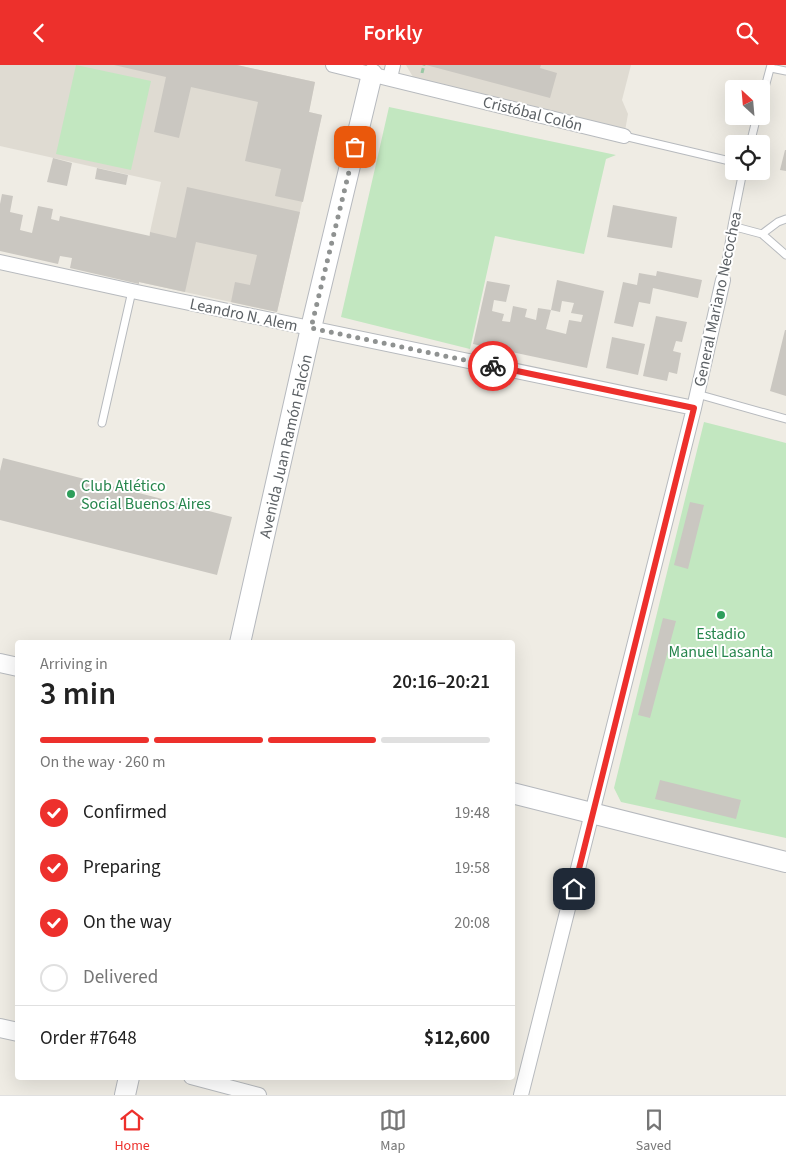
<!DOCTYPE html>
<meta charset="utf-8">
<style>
:root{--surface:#fff;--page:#f6f6f6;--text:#222;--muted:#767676;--line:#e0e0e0;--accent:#ed302c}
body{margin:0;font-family:"Source Sans 3",sans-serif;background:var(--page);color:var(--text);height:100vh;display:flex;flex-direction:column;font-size:19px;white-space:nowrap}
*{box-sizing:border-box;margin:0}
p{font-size:16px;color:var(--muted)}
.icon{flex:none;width:28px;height:28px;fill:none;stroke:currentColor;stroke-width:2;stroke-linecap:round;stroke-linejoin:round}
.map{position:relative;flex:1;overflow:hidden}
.side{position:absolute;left:15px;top:575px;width:500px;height:440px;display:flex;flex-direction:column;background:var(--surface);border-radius:5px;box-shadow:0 5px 20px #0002}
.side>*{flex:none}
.needle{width:32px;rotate:334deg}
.controls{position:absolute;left:725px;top:15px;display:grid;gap:10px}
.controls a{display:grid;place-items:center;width:45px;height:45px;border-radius:5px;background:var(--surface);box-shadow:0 5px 20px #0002;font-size:25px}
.pin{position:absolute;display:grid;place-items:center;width:42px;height:42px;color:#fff;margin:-21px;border-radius:10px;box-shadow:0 2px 8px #0006}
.courier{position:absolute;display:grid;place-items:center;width:50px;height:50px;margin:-25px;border:4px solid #ed302c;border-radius:50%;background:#fff;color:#222;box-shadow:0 1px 6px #0007}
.headline em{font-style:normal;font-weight:600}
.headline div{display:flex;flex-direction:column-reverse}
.headline{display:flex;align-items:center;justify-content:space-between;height:85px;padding:0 25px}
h1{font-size:32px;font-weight:600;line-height:38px}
.bar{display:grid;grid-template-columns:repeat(4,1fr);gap:8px 5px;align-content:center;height:60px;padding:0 25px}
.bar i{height:6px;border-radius:4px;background:var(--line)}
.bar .on{background:var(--accent)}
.bar p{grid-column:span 4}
.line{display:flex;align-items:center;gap:12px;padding:0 25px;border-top:1px solid var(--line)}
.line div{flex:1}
ol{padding:0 25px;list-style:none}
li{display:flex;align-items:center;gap:15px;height:55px}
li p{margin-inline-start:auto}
li .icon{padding:5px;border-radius:50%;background:var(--accent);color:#fff;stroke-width:4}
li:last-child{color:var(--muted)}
li i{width:28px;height:28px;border:2px solid var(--line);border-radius:50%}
header{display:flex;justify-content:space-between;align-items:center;height:65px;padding:0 25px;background:var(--accent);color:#fff;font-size:22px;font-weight:600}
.dock{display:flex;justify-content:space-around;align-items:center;height:70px;border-top:1px solid var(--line);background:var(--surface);font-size:14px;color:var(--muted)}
.dock a{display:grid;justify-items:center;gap:2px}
.dock .on{color:var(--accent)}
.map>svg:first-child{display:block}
</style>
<header><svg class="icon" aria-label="back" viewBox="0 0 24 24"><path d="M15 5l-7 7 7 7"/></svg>Forkly<svg class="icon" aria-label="search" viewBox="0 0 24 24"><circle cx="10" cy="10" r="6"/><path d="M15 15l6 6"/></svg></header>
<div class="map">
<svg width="786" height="1030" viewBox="0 0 786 1030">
<rect width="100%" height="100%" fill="#efece4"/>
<!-- education -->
<path fill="#dfdbd2" d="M 0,0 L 237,0 L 315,17 L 309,47 L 322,50 L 277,247 L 139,217 L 161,117 L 0,81 Z
M 406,0 L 631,0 L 622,35 L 628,49 L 625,66 L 413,12 Z"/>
<!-- green -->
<path fill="#c2e7c0" d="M 76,0 L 151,16 L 131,105 L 56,89 Z
M 389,42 L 616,90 L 606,94 L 584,189 L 495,171 L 470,284 L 341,252 Z
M 704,357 L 786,378 L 786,773 L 621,737 L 614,723 Z"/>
<!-- building -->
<path fill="#cac7c1" d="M 114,0 L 237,0 L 315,17 L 309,47 L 322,50 L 303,137 L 275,131 L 281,104 L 245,96 L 258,37 L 191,22 L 179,73 L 154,67 L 166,12 Z
M 426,0 L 541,0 L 540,3 L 557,8 L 550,33 Z
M 785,85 L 786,85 L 786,106 L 780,105 Z
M 53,93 L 72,98 L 67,121 L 47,117 Z
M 97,103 L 128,110 L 126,120 L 95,114 Z
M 187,122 L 300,147 L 277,247 L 231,237 L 235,217 L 250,220 L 257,190 L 196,177 L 185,227 L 139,217 L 139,219 L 70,203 L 72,193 L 60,191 L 58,199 L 0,186 L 0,139 L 2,129 L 13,131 L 10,147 L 23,150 L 20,165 L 32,168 L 38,141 L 53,144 L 51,154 L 59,156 L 60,151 L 150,171 L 150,167 L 176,173 Z
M 613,140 L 677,152 L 672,183 L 607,172 Z
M 657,206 L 702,215 L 698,233 L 653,223 L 650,239 L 639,237 L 633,262 L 614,258 L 623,217 L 637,220 L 639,208 L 656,211 Z
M 557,215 L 604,226 L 587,303 L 473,279 L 487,216 L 510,220 L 506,237 L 494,235 L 492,246 L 504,249 L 502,256 L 510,257 L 513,241 L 527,244 L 525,252 L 536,255 L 538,243 L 551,245 L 546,264 L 566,269 L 569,255 L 581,257 L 583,250 L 571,248 L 574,238 L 562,236 L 560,247 L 551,245 Z
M 656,251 L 687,257 L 682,277 L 676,276 L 673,286 L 681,288 L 677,309 L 669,307 L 667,316 L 643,311 Z
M 785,265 L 786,265 L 786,331 L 770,326 Z
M 612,272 L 645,279 L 638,310 L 606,303 Z
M 3,393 L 232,452 L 217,510 L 0,455 L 0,406 Z
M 690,437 L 704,440 L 688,504 L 674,500 Z
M 663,553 L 676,556 L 650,653 L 638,650 Z
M 660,715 L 741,735 L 736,754 L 655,734 Z"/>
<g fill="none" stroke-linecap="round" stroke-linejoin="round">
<defs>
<path id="service" d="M 771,3 L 786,6
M 761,37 L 771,0
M 624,71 L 734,97
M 750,79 L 757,51
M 732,161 L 762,169 L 786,190
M 762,169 L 778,157 L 786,154
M 723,215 L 732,161 L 743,106
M 697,329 L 786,354
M 102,358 L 132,226"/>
<path id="minor" d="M 333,0 L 624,71
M 390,13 L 393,0
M 0,197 L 132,226 L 694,343
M 191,1012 L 259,1030
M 521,1030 L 694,343 L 723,215"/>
<path id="tertiary" d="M 0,598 L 18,602
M 0,963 L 18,967"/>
<path id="secondary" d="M 240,578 L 311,263 L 372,9
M 512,728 L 786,797
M 125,1030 L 129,1012"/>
</defs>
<!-- service casing -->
<use href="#service" stroke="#b7babe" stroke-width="9"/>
<!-- minor casing -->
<use href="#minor" stroke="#b7babe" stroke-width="16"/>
<!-- tertiary casing -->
<use href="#tertiary" stroke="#b7babe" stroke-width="20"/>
<!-- secondary casing -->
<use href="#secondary" stroke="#b6b9be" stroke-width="22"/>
<!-- path -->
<path stroke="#99c8a4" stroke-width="3" stroke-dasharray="5 2.5" stroke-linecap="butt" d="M 422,8 L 424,0"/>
<!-- service -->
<use href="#service" stroke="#fff" stroke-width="7"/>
<!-- minor -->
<use href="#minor" stroke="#fff" stroke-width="14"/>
<!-- tertiary -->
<use href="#tertiary" stroke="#fff" stroke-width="18"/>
<!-- secondary -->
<use href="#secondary" stroke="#fff" stroke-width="20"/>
</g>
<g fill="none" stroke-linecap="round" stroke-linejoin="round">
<!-- done -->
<path stroke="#8f9291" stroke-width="5" stroke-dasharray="0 9" d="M 355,82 L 311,263 L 493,301"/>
<!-- route -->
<path stroke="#ed302c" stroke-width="6" d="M 493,301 L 694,343 L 574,824"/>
</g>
<!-- markers -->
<g fill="#2e9e5b" stroke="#fff" stroke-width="2">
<circle cx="71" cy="429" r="5"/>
<circle cx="721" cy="550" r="5"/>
</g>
<g text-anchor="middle" stroke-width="4" stroke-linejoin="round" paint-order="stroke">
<!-- street labels -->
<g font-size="16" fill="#5c6165" stroke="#fff">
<text transform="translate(533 48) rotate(14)" y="6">Cristóbal Colón</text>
<text transform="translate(717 234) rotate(-78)" y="6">General Mariano Necochea</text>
<text transform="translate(244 249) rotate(12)" y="6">Leandro N. Alem</text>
<text transform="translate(285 381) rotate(-77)" y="6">Avenida Juan Ramón Falcón</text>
</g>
<!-- leisure labels -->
<g font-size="16" fill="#27864d" stroke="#fff" text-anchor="start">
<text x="81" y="426">Club Atlético<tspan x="81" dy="18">Social Buenos Aires</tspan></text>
<text x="721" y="574" text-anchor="middle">Estadio<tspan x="721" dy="18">Manuel Lasanta</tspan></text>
</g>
</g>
</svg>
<div class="controls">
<a><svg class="needle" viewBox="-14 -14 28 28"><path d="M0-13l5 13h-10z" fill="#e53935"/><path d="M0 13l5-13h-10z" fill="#767676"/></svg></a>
<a><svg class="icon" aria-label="locate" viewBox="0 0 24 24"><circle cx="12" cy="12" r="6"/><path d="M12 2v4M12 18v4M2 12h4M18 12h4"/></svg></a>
</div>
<div class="pin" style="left:355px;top:82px;background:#ea580c"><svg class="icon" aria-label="bag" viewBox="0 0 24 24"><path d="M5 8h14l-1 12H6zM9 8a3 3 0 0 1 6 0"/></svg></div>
<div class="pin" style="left:574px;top:824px;background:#1f2937"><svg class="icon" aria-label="home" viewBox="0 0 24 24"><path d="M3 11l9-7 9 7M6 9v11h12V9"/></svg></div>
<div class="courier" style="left:493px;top:301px"><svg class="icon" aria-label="bike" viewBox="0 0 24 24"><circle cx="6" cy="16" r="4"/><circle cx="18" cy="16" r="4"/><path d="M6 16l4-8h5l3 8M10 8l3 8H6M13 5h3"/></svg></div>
<section class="side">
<div class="headline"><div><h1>3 min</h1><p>Arriving in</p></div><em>20:16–20:21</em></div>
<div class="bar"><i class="on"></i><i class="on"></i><i class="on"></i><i></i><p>On the way · 260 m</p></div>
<ol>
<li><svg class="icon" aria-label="check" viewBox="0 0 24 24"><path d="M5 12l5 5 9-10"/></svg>Confirmed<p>19:48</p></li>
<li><svg class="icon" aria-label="check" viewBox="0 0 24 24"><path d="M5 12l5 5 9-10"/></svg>Preparing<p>19:58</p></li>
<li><svg class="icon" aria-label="check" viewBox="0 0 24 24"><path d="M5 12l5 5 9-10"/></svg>On the way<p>20:08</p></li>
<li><i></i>Delivered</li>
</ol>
<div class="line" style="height:65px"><div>Order #7648</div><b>$12,600</b></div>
</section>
</div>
<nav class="dock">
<a class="on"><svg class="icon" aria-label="home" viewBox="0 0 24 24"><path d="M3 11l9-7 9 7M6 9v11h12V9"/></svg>Home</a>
<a><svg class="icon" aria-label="map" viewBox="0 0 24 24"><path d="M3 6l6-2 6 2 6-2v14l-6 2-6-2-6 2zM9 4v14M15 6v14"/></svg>Map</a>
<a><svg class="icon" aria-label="saved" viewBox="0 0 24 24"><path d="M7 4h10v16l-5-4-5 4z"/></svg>Saved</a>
</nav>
